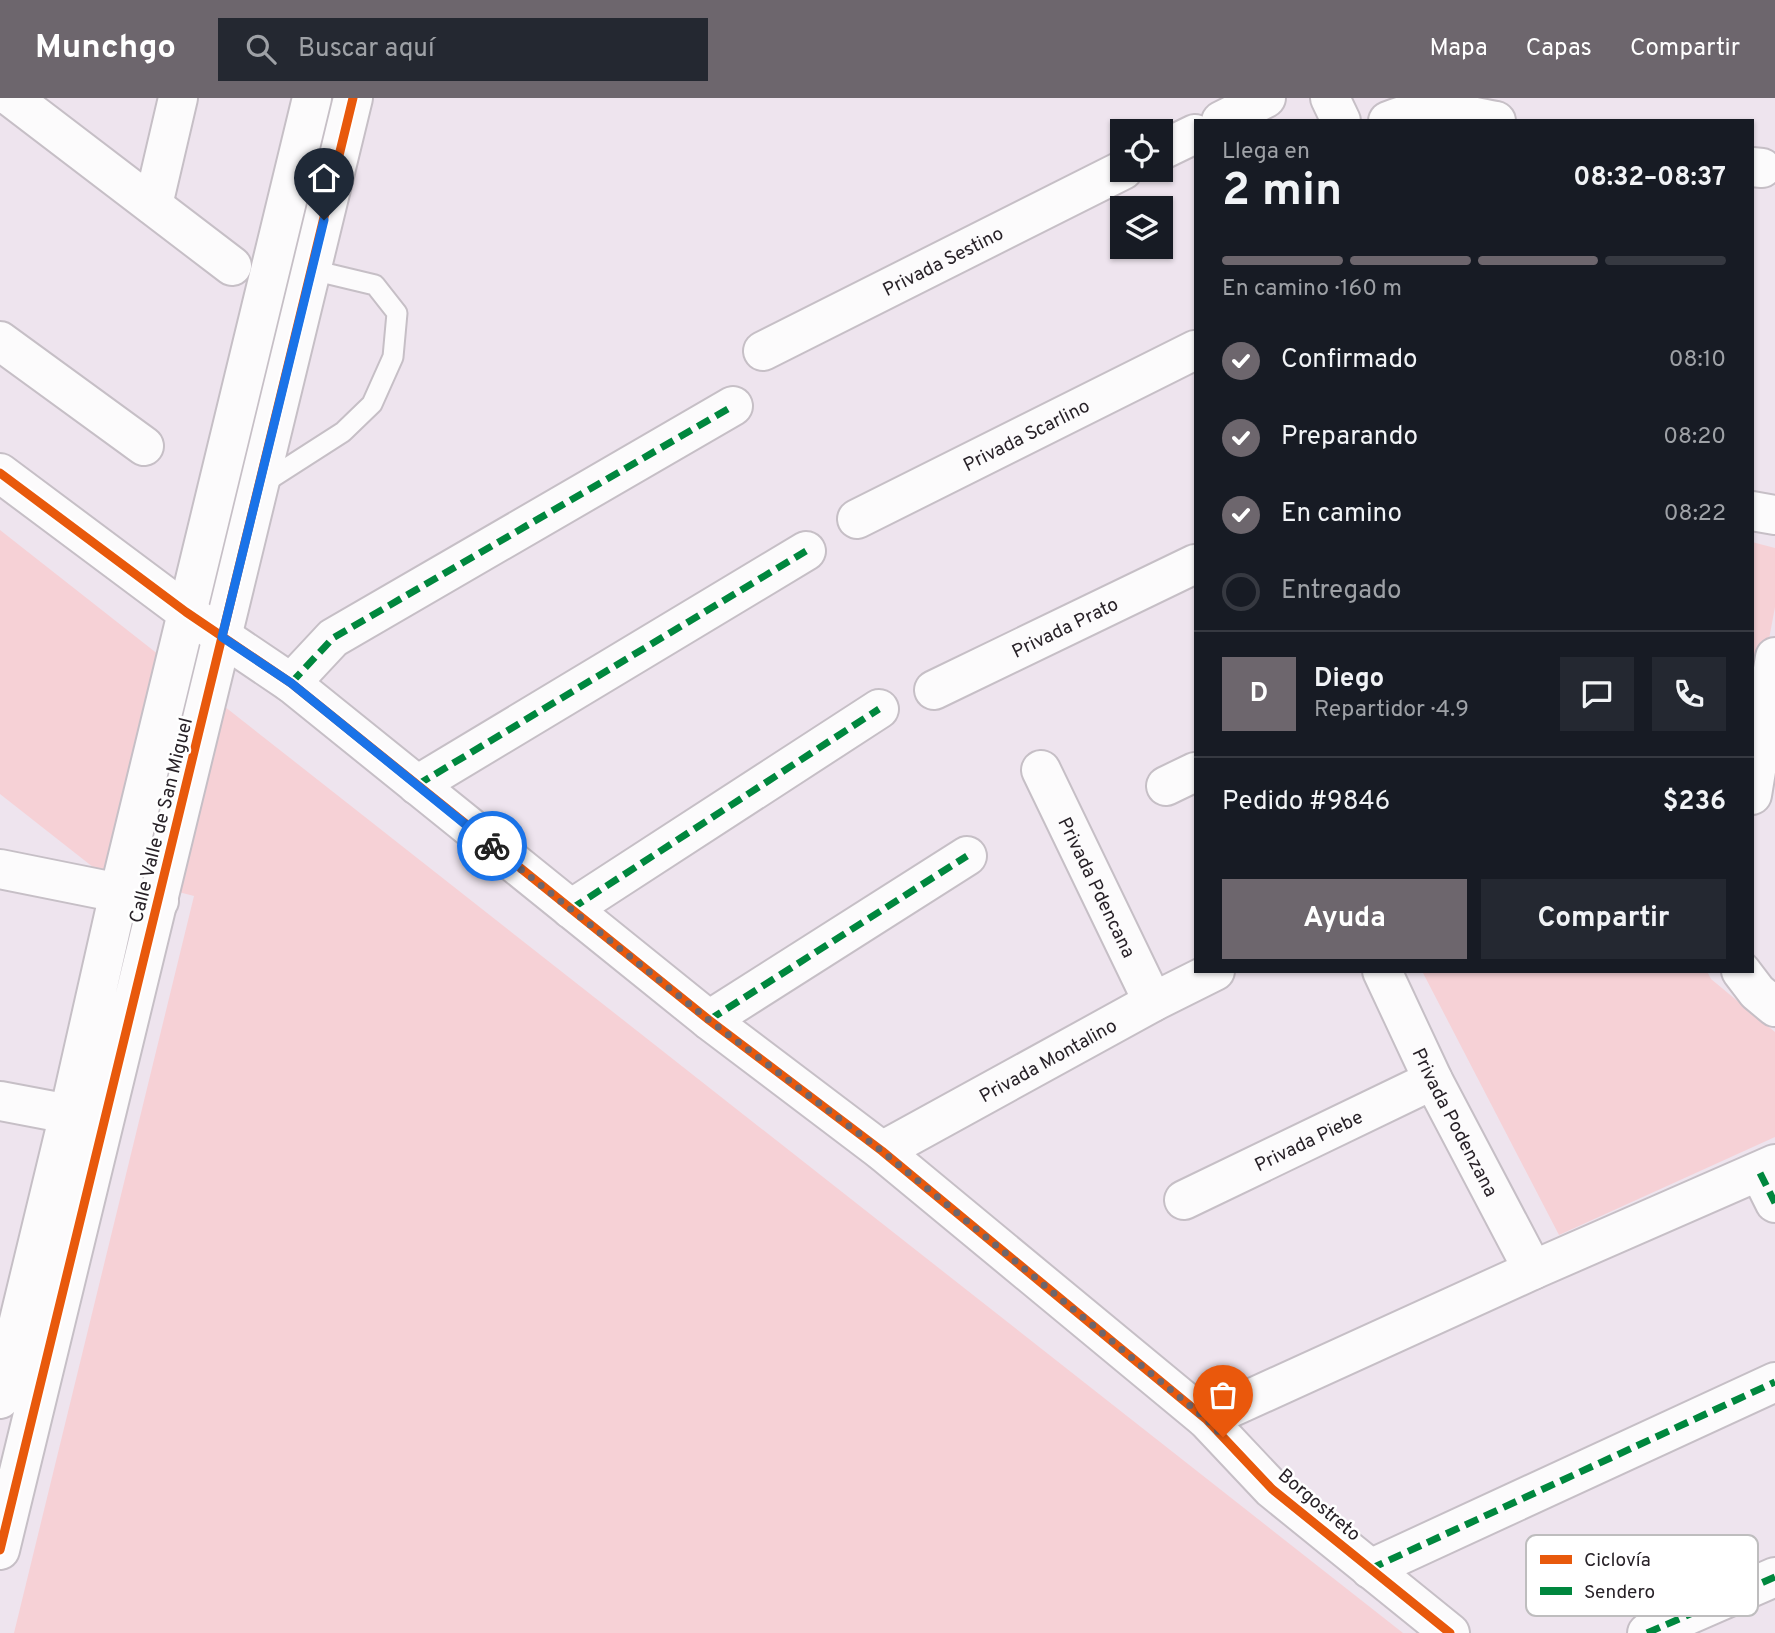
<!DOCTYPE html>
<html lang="es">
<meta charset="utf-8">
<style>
:root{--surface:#171b24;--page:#242831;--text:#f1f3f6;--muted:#9ea1a6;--line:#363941;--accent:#6d666d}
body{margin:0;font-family:Overpass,sans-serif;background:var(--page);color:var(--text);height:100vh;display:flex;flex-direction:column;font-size:26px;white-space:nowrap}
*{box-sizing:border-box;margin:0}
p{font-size:23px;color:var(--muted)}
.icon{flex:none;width:38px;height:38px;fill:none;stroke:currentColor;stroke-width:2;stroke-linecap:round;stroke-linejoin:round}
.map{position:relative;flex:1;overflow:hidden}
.drawer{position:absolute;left:1194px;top:21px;width:560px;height:854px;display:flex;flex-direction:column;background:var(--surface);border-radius:0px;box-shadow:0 2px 5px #0004}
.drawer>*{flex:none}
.buttons{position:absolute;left:1110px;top:21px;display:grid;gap:14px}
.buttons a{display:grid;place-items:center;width:63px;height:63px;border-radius:0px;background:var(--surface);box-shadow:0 2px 5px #0004;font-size:35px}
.pin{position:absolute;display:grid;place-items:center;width:60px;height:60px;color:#fff;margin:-72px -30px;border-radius:50% 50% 50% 0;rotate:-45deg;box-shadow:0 0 7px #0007}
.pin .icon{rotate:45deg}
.courier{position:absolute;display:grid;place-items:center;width:70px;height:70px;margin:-35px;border:5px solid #1a73e8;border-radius:50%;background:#fff;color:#222;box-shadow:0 2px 9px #0007}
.overview em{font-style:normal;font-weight:700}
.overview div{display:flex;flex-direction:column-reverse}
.overview{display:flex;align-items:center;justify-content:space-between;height:119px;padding:0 28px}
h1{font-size:46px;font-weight:700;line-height:52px}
.bar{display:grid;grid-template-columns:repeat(4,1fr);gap:10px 7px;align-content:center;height:84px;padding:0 28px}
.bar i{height:9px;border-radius:5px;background:var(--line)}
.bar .current{background:var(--accent)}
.bar p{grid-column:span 4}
.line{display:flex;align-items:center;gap:18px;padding:0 28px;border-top:2px solid var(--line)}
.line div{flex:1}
.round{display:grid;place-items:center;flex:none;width:74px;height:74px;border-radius:0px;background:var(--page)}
ol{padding:0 28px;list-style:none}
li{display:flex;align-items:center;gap:21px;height:77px}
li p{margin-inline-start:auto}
li .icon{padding:7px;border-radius:50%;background:var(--accent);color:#fff;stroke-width:4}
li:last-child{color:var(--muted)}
li i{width:38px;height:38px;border:4px solid var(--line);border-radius:50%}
.primary-button{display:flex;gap:14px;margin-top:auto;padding:14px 28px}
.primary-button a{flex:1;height:80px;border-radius:0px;background:var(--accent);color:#fff;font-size:28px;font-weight:700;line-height:80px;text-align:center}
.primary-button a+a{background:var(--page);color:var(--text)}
header{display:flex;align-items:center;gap:42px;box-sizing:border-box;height:98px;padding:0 35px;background:var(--accent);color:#fff}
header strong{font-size:33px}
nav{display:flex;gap:38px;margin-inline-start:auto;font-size:24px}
.search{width:490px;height:63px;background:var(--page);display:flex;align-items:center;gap:18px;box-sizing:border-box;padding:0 24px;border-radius:0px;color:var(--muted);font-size:26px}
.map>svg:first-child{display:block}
</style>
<header>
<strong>Munchgo</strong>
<div class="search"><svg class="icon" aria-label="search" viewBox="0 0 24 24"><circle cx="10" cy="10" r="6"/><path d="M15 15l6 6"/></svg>Buscar aquí</div>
<nav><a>Mapa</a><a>Capas</a><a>Compartir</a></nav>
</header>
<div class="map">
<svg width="1775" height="1535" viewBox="0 0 1775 1535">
<rect width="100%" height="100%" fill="#eee4ee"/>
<!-- green -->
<path fill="#f6d1d6" d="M 0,432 L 1403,1535 L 14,1535 L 194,798 L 98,773 L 0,696 Z
M 1752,444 L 1775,450 L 1775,509 L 1752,632 Z
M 1422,873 L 1707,873 L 1711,881 L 1775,934 L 1775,1039 L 1559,1137 Z"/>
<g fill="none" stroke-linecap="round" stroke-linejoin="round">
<defs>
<path id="service" d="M 262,386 L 343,334 L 372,306 L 393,259 L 397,215 L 375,187 L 304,170"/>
<g id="minor">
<path d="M 12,0 L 232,168"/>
<path d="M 1330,0 L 1341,23"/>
<path d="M 1221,23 L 1266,0"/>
<path d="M 1388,23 C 1430,6 1453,15 1496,23"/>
<path d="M 1160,53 L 1195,36"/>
<path d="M 1752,69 L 1762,70"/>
<path d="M 153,107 L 178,0"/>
<path d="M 0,243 L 144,348"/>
<path id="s1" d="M 763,253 L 1123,72"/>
<path d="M 0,375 L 186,514 L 291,585 L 709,922 L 882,1053 L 1206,1321 L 1272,1391 L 1450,1535"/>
<path d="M 1752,413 L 1775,417"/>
<path id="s2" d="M 857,421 L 1195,252"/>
<path d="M 291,585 L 333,540 L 733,308"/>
<path id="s3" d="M 934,592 L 1195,466"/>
<path id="s4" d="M 1041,672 L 1153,904"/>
<path d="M 417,687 L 806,453"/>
<path d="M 1166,688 L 1195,674"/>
<path d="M 1752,697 L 1775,559"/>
<path d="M 0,771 L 159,803"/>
<path d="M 571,811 L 879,611"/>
<path id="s5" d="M 1382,873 L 1433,982 L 1533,1172"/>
<path d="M 1741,873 L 1757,894 L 1775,909"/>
<path d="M 709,922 L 967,758"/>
<path d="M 0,1003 L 69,1016"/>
<path id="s6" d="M 882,1053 L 1153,904 L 1215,873"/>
<path d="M 1760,1075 L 1775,1105"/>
<path id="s7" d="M 1184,1102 L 1433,982"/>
<path d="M 1206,1321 L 1533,1172 L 1775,1066"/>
<path d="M 1370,1471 L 1775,1284"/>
<path d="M 1647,1535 L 1775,1479"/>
</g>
<path id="tertiary" d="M 0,1301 L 69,1016 L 119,795 L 312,0
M 0,1452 L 353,0"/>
</defs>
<!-- service casing -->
<use href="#service" stroke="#c6bfc6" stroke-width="23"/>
<!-- minor casing -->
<use href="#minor" stroke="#c6bfc6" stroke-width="42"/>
<!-- tertiary casing -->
<use href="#tertiary" stroke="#c6bfc6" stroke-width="42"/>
<!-- service -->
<use href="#service" stroke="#fcfbfc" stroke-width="19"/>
<!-- minor -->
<use href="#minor" stroke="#fcfbfc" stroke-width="38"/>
<!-- tertiary -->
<use href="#tertiary" stroke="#fcfbfc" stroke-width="38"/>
<!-- quiet -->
<path stroke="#00873e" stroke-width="7" stroke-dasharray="14 7" stroke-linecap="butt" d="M 291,585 L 333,540 L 733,308
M 417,687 L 806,453
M 571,811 L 879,611
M 709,922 L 967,758
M 1760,1075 L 1775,1105
M 1370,1471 L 1775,1284
M 1647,1535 L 1775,1479"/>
<defs>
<path id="cycleway" d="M 0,375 L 186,514 L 291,585 L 709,922 L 882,1053 L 1206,1321 L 1272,1391 L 1450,1535
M 0,1452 L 353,0"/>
</defs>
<!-- cycleway casing -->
<use href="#cycleway" stroke="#fff" stroke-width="13"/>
<!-- cycleway -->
<use href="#cycleway" stroke="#e8590c" stroke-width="9"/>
</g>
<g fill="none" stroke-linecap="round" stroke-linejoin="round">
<!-- done -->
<path stroke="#6d666d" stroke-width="7" stroke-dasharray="0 12.6" d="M 492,748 L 709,922 L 882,1053 L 1206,1321 L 1223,1339"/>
<!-- route -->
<path stroke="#1a73e8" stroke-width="9" d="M 324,122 L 222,539 L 291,585 L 492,748"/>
</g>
<g text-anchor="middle" stroke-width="5" stroke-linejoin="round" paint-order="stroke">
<!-- street labels -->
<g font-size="19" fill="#282228" stroke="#fff">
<text dy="7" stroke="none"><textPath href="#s1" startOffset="201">Privada Sestino</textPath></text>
<text dy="7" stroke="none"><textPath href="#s2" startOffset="189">Privada Scarlino</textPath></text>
<text dy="7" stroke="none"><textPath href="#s3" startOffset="145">Privada Prato</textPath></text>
<text transform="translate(160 722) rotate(-76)" y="7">Calle Valle de San Miguel</text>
<text dy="7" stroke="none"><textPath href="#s4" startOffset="130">Privada Pdencana</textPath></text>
<text dy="7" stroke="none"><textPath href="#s6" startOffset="189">Privada Montalino</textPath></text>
<text dy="7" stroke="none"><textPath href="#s5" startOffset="168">Privada Podenzana</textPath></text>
<text dy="7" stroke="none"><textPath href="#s7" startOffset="138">Privada Piebe</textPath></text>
<text transform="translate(1320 1406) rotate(40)" y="7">Borgostreto</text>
</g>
</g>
<!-- legend -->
<rect x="1526" y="1437" width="232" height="81" rx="10" fill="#fff" stroke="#bebdbe" stroke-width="2"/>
<rect x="1540" y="1457" width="32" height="9" fill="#e8590c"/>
<rect x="1540" y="1489" width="32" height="8" fill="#00873e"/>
<g font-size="19" fill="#282228">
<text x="1584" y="1468">Ciclovía</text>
<text x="1584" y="1500">Sendero</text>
</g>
</svg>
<div class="buttons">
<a><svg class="icon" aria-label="locate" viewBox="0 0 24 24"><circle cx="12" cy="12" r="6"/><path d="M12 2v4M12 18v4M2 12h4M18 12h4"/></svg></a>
<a><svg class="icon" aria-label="layers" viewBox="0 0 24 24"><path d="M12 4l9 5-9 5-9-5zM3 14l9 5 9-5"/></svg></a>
</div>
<div class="pin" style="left:1223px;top:1339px;background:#ea580c"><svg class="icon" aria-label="bag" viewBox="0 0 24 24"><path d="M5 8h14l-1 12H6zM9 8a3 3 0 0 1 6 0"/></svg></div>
<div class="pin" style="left:324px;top:122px;background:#1f2937"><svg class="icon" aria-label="home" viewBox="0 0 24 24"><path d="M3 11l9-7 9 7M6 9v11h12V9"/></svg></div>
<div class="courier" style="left:492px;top:748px"><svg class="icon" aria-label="bike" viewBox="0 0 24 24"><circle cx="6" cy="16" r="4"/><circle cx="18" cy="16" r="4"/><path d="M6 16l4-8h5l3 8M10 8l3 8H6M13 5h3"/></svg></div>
<section class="drawer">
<div class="overview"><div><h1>2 min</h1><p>Llega en</p></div><em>08:32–08:37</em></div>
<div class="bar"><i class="current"></i><i class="current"></i><i class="current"></i><i></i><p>En camino · 160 m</p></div>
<ol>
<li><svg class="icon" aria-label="check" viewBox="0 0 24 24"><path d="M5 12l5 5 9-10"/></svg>Confirmado<p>08:10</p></li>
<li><svg class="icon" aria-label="check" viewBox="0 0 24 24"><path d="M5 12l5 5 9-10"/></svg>Preparando<p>08:20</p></li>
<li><svg class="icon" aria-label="check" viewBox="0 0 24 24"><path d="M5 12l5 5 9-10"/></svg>En camino<p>08:22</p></li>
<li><i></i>Entregado</li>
</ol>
<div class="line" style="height:126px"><b class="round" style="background:var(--accent);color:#fff">D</b><div><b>Diego</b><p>Repartidor · 4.9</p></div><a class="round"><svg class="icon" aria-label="chat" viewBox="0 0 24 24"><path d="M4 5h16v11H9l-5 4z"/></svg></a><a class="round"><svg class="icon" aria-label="phone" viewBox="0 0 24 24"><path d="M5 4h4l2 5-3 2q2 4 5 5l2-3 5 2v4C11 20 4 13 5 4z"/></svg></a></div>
<div class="line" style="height:91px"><div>Pedido #9846</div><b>$236</b></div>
<div class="primary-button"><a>Ayuda</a><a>Compartir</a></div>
</section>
</div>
